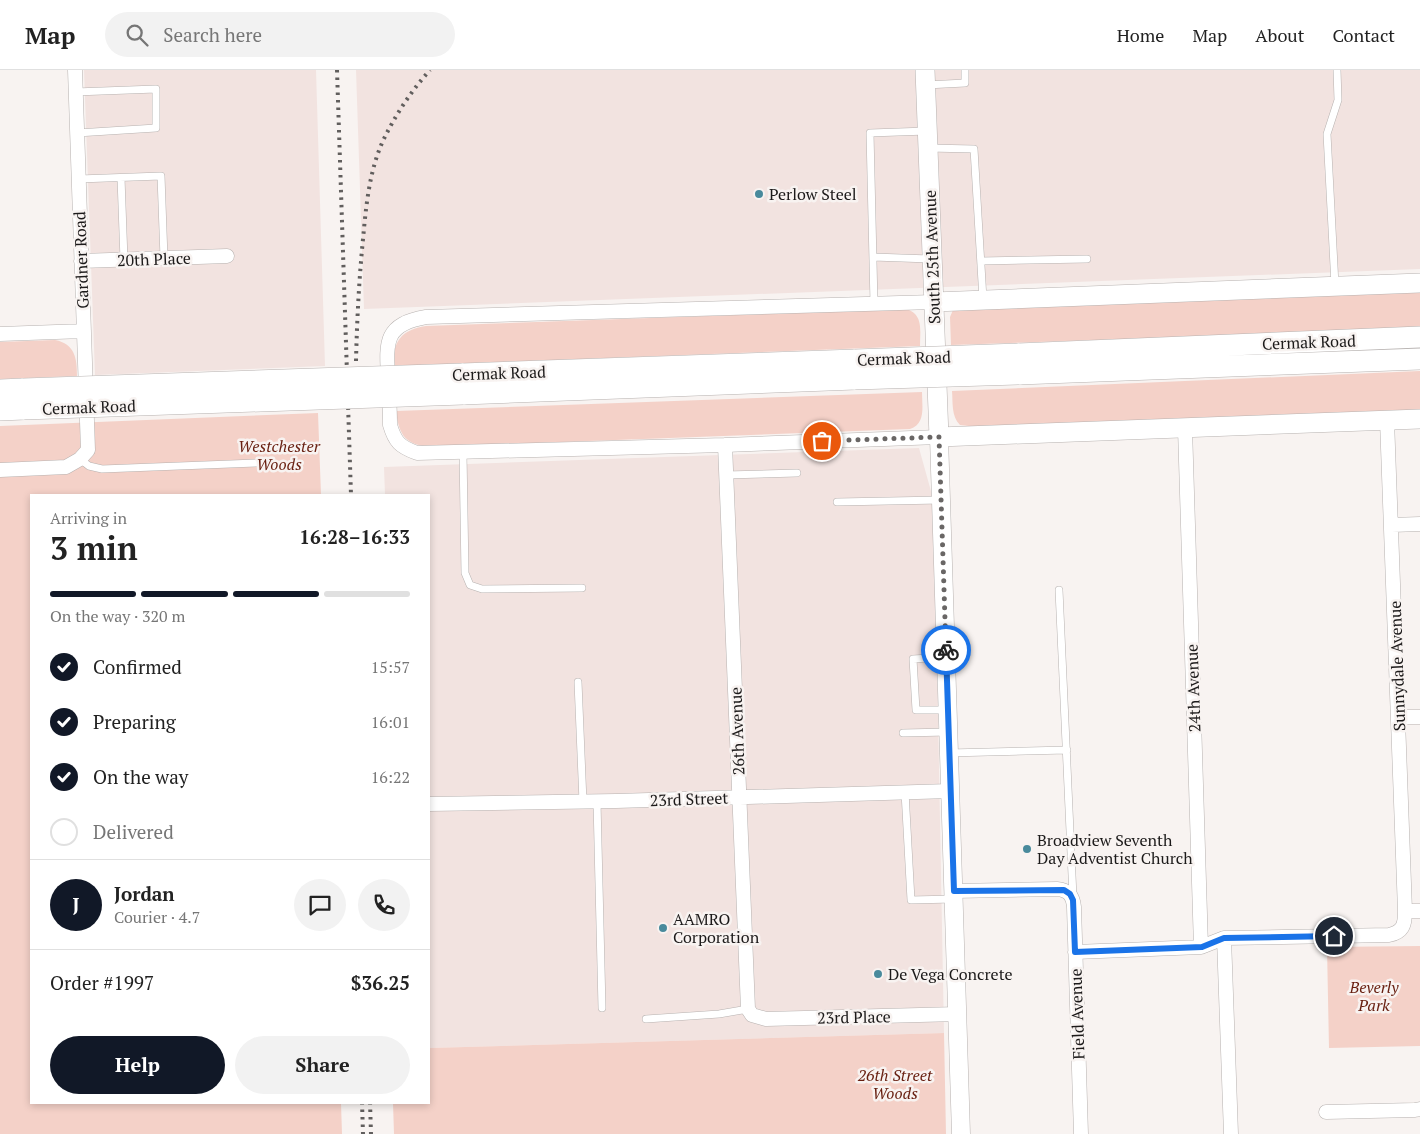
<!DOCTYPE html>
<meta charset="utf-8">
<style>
:root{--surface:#fff;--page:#f2f2f2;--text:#222;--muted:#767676;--line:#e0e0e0;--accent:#111827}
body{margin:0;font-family:"PT Serif",serif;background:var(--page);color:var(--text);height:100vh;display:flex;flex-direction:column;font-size:19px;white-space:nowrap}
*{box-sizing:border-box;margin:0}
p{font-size:16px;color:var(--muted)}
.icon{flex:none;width:28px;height:28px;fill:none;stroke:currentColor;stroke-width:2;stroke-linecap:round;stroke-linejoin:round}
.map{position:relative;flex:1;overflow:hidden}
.sheet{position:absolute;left:30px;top:424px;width:400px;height:610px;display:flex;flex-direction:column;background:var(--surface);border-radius:0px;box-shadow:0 2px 8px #0003}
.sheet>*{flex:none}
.pin{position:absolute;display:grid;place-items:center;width:42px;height:42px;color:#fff;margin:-21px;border:2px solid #fff;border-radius:50%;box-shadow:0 1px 5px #0007}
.courier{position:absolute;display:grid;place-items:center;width:50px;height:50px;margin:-25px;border:4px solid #1a73e8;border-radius:50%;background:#fff;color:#222;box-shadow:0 1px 6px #0007}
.overview em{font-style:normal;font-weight:700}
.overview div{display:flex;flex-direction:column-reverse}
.overview{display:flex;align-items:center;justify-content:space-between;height:85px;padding:0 20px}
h1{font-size:32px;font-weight:700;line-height:38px}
.bar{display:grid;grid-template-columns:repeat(4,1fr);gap:8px 5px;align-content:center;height:60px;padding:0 20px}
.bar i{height:6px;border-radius:4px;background:var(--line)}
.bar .current{background:var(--accent)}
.bar p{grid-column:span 4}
.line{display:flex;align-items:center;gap:12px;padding:0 20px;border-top:1px solid var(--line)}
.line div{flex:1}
.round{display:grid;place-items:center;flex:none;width:52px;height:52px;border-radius:26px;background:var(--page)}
ol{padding:0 20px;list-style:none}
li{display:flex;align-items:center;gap:15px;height:55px}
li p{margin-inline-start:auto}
li .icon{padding:5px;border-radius:50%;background:var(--accent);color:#fff;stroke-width:4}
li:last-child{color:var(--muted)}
li i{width:28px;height:28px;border:2px solid var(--line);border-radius:50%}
.button{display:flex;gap:10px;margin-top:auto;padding:10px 20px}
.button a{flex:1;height:58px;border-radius:30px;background:var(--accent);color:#fff;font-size:20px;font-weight:700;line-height:58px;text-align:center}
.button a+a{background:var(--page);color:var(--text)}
header{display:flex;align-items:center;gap:30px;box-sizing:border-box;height:70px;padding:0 25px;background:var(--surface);border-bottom:1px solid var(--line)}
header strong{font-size:24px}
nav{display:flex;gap:28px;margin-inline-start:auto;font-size:18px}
.search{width:350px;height:45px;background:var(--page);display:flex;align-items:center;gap:12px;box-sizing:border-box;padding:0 18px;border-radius:28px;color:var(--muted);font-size:19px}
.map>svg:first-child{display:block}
</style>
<header>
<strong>Map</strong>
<div class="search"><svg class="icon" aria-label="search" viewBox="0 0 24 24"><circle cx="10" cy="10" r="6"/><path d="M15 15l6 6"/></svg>Search here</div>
<nav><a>Home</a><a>Map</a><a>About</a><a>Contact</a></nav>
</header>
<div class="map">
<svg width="1420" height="1064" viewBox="0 0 1420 1064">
<rect width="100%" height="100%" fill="#f8f3f1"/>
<!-- built -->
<path fill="#f2e3e0" d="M 84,0 L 316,0 L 325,296 L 95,305 Z
M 356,0 L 1420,0 L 1420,199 L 364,239 Z
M 919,378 L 934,432 L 944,963 L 429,978 L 429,425 L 385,425 L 384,397 Z"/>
<!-- green -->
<path fill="#f4d1c8" d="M 1420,220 L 1420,259 L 951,275 L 950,247 L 953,240 Z
M 905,239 C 924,243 920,261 920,276 L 393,296 C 393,271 401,260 426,256 Z
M 55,270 C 75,274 77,288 77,306 L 0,309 L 0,272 Z
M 1420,301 L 1420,340 L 977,357 L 960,355 C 951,346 953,332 952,321 Z
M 922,322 C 922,336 926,354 910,359 L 431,377 C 406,375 399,366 396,341 Z
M 318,343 L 321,425 L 31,425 L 31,1032 L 341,1033 L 342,1064 L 0,1064 L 0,356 Z
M 1420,876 L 1420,976 L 1329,978 L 1327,877 Z
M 944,963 L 946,1064 L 394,1064 L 393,1033 L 429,1032 L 429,978 Z"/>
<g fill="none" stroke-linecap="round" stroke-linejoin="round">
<defs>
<path id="service" d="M 926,15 L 965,13 L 965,0
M 75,22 L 156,19 L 156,58 L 77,63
M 928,78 L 974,79 L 983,229
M 121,108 L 124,190
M 79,109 L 161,106 L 164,188
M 873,187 L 930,189
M 981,191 L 1087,189
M 1335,215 L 1327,64 L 1338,30 L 1337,0
M 874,234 L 870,63 L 927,61
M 463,383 L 465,503 L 470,515 L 482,519 L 582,518
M 80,389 L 89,396 L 102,399 L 257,393
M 726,405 L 797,403
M 837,432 L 941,430
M 1059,520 L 1073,827
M 945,587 L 913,589 L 916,640 L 947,640
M 578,612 L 583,732
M 903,663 L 948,662
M 949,683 L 1067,680
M 905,722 L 911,830 L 954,829
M 597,732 L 602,938
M 646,949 L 719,944 L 748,939"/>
<path id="minor" d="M 81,191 L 227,186
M 934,232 L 426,247 C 385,254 386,271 388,307 C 389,323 390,339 390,355 C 395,372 400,377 417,383 L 725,375 L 939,367
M 0,264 L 84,261
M 1387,350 L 1405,841
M 1185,358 L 1201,877
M 725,375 L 748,939 L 752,945 L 766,949 L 958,944
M 0,400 L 66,397 L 80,389 L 88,380 L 75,0
M 1392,455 L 1420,454
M 1399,647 L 1420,647
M 429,734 L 616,731 L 950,721
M 954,821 L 1057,819 C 1069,820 1073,826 1074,837 L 1081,1064
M 1224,868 L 1231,1064
M 1075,882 L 1201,877 L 1224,868 L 1389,865 C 1403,862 1405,855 1405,841 L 1420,841
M 1326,1042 L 1415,1040 L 1420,1039"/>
<path id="tertiary" d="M 939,367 L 961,1064"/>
<path id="secondary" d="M 925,0 L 939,367 L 1420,349
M 934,232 L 1420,213"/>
<path id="primary" d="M 1018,284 L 1420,267
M 462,304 L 855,290
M 1019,304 L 1420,289
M 0,320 L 23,319
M 463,324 L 855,309
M 0,340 L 24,339"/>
</defs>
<!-- service casing -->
<use href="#service" stroke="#b7b2b0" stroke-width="8"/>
<!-- minor casing -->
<use href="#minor" stroke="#b7b2b0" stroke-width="15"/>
<!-- tertiary casing -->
<use href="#tertiary" stroke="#b7b2b0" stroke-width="19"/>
<!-- secondary casing -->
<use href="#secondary" stroke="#b7b2b0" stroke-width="20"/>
<!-- primary casing -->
<use href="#primary" stroke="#b7b2b0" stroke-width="22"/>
<!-- service -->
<use href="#service" stroke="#fff" stroke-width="7"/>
<!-- minor -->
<use href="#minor" stroke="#fff" stroke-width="14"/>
<!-- tertiary -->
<use href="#tertiary" stroke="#fff" stroke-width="18"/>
<!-- secondary -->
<use href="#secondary" stroke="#fff" stroke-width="19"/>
<!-- primary -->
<use href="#primary" stroke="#fff" stroke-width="21"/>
<!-- rail -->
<path stroke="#615e5d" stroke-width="4" stroke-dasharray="2.5 5" stroke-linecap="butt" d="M 337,0 L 351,425
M 356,291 C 357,250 359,210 363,169 C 366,137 369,103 382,73 C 394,47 411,21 430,0
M 362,1032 L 363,1064
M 370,1032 L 371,1064"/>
<defs>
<path id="primary-bridge" d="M 855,290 L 1018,284
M 855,309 L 1019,304
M 23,319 L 462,304
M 24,339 L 463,324"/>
</defs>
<!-- primary-bridge casing -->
<use href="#primary-bridge" stroke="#b7b2b0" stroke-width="22" stroke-linecap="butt"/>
<!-- primary-bridge -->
<use href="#primary-bridge" stroke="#fff" stroke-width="21"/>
</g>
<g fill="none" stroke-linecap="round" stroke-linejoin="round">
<!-- done -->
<path stroke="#696665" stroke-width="5" stroke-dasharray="0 9" d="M 822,371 L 939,367 L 946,580"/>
<!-- route -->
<path stroke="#1a73e8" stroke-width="6" d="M 946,580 L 954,821 L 1064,820 L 1070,824 L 1073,830 L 1075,882 L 1202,877 L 1224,868 L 1334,866"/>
</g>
<!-- markers -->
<g fill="#498a9c" stroke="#f8f3f1" stroke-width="2">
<circle cx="759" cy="124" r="5"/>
<circle cx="1027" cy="779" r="5"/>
<circle cx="663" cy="858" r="5"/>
<circle cx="878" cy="904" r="5"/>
</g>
<g text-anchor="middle" stroke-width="5" stroke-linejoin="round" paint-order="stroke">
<!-- poi labels -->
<g font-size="16" fill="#1c1a1a" stroke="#f8f3f1" text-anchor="start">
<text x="769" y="130">Perlow Steel</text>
<text x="1037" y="776">Broadview Seventh<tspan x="1037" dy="18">Day Adventist Church</tspan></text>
<text x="673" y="855">AAMRO<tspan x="673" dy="18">Corporation</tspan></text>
<text x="888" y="910">De Vega Concrete</text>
</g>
<!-- street labels -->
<g font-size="16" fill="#1c1a1a" stroke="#f8f3f1">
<text transform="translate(932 187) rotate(-92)" y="6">South 25th Avenue</text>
<text transform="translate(154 189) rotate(-2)" y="6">20th Place</text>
<text transform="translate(81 190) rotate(-92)" y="6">Gardner Road</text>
<text transform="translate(1309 272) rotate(-2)" y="6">Cermak Road</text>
<text transform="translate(904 288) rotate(-2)" y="6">Cermak Road</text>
<text transform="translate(499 303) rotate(-2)" y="6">Cermak Road</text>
<text transform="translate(89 337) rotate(-2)" y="6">Cermak Road</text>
<text transform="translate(1397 596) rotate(-92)" y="6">Sunnydale Avenue</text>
<text transform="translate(1193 618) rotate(-92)" y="6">24th Avenue</text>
<text transform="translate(737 661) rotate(-92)" y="6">26th Avenue</text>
<text transform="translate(689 729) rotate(-2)" y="6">23rd Street</text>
<text transform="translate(1077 944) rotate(-92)" y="6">Field Avenue</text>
<text transform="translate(854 947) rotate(-1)" y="6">23rd Place</text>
</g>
<!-- park labels -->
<g font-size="16" font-style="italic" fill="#681f10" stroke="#f8f3f1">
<text x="279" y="382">Westchester<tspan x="279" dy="18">Woods</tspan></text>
<text x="1374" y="923">Beverly<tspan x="1374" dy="18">Park</tspan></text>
<text x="895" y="1011">26th Street<tspan x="895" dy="18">Woods</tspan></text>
</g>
</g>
</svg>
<div class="pin" style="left:822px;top:371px;background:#ea580c"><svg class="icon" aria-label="bag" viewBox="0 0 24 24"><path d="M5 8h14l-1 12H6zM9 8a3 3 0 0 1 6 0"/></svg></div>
<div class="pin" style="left:1334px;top:866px;background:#1f2937"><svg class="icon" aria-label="home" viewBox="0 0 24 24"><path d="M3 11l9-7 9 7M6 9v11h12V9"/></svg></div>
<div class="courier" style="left:946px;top:580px"><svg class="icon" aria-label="bike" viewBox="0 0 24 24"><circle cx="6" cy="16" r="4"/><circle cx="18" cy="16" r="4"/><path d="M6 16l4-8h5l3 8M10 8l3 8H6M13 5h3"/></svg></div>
<section class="sheet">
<div class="overview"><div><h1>3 min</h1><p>Arriving in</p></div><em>16:28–16:33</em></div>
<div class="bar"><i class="current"></i><i class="current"></i><i class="current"></i><i></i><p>On the way · 320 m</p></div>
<ol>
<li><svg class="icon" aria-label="check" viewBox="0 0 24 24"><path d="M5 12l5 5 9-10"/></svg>Confirmed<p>15:57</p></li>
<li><svg class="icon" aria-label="check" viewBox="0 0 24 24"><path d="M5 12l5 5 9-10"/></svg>Preparing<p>16:01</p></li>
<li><svg class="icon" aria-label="check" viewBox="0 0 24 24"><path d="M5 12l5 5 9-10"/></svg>On the way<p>16:22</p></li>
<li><i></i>Delivered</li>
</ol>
<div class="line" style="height:90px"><b class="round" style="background:var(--accent);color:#fff">J</b><div><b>Jordan</b><p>Courier · 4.7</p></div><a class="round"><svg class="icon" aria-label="chat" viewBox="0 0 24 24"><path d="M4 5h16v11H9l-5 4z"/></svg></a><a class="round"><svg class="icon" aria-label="phone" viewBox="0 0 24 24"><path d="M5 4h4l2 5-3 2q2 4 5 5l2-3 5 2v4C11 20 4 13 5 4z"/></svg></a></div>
<div class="line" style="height:65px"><div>Order #1997</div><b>$36.25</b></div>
<div class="button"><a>Help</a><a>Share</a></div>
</section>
</div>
